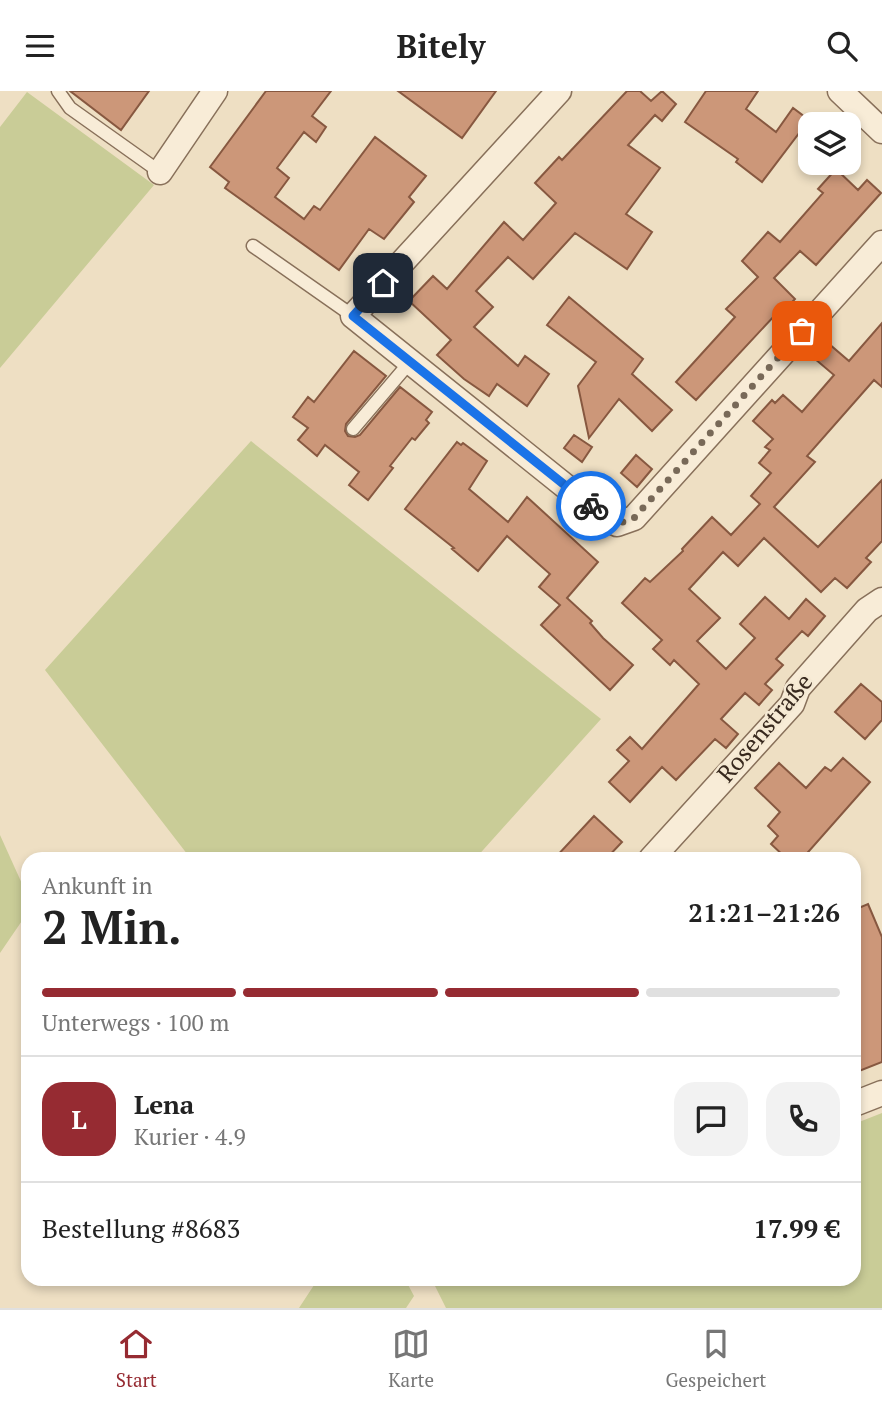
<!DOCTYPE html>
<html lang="de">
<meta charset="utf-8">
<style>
:root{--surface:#fff;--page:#f2f2f2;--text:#222;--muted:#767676;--line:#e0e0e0;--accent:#962b32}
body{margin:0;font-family:"PT Serif",serif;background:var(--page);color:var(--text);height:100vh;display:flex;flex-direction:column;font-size:26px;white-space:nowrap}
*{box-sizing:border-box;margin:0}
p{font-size:23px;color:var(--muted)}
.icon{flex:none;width:38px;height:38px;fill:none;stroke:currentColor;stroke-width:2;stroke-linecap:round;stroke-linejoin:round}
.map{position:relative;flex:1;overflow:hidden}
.drawer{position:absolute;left:21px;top:761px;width:840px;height:434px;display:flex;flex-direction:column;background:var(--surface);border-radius:21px;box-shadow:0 4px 10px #0003}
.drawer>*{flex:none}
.tools{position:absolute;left:798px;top:21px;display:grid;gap:14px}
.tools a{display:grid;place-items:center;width:63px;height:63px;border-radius:14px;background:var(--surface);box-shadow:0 4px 10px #0003;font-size:35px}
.pin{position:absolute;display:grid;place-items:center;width:60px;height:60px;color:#fff;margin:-30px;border-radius:14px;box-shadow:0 4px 10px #0006}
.courier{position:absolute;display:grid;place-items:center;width:70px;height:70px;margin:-35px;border:5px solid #1a73e8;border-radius:50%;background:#fff;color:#222;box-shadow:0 2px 9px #0007}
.headline em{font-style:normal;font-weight:800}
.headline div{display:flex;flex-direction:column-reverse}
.headline{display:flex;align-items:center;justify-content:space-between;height:119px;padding:0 21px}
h1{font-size:46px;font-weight:800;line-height:52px}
.bar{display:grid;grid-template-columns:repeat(4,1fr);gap:10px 7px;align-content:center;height:84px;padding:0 21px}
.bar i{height:9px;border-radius:5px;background:var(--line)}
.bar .on{background:var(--accent)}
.bar p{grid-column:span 4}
.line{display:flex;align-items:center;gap:18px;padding:0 21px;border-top:2px solid var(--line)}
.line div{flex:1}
.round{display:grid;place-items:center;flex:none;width:74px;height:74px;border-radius:21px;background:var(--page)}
header{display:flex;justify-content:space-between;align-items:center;height:91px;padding:0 21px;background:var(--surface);font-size:32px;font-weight:800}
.tabs{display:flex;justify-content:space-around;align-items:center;height:98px;border-top:2px solid var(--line);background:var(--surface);font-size:19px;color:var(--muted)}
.tabs a{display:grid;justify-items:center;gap:4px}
.tabs .on{color:var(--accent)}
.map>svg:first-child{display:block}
</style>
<header><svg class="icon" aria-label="menu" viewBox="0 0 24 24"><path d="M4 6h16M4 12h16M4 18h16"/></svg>Bitely<svg class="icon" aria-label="search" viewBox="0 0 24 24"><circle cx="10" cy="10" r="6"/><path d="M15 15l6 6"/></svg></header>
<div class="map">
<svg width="882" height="1217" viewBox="0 0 882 1217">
<rect width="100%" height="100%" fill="#eedfc3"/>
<!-- green -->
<path fill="#c9cc97" d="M 27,1 L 154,94 L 0,277 L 0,36 Z
M 251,350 L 601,628 L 475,768 L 191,768 L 45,579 Z
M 0,744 L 28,806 L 28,821 L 0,862 Z
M 882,1022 L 882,1217 L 446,1217 L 433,1191 L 435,1188 L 854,1188 L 854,1033 Z
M 318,1188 L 405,1188 L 414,1205 L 406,1217 L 299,1217 Z"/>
<!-- building -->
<path fill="#cc9779" stroke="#875840" stroke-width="2" d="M 70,0 L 149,0 L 121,39 Z
M 266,0 L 331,0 L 312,25 L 326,36 L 316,51 L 304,41 L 277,77 L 289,87 L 275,106 L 304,128 L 314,115 L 320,119 L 375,46 L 426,85 L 409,106 L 414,111 L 384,148 L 369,138 L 339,179 L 225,97 L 229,91 L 210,76 Z
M 398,0 L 496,0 L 462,47 Z
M 627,0 L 640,0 L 651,10 L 662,0 L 676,13 L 662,30 L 655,24 L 628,54 L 660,77 L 626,123 L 652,141 L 627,178 L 575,142 L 533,188 L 508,166 L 476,200 L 493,216 L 474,236 L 518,275 L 525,265 L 549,283 L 527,315 L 497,293 L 489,305 L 464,288 L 437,264 L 451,249 L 409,210 L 433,185 L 447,198 L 504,131 L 523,149 L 556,112 L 535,92 L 559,66 L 562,69 Z
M 706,0 L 758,0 L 746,18 L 776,41 L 793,17 L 809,29 L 762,91 L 736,71 L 738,68 L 685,31 Z
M 836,78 L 858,99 L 867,89 L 881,102 L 816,174 L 800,160 L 774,187 L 795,208 L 779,225 L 776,223 L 696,309 L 676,291 L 735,226 L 726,218 L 758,186 L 742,170 L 768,141 L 780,151 L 823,102 L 818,98 Z
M 569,206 L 643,268 L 632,283 L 672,319 L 652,340 L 619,308 L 589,347 L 578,295 L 596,271 L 547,234 Z
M 882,232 L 882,296 L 874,289 L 807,365 L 815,371 L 774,416 L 818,456 L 882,389 L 882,450 L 866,467 L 871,471 L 847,497 L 835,487 L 821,501 L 764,447 L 738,475 L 723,461 L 689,498 L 720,527 L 697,550 L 726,578 L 755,547 L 740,533 L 765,506 L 789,528 L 806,508 L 825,525 L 808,545 L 802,540 L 776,568 L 783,574 L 765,593 L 772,599 L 759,614 L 745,602 L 721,628 L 738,643 L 726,657 L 715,648 L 676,689 L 662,676 L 630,711 L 609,691 L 629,670 L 617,659 L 630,646 L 642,658 L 699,593 L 674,569 L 670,574 L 653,558 L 662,549 L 622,512 L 645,487 L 650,491 L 683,460 L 682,458 L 712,426 L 731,444 L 760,413 L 751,405 L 771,382 L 759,372 L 770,359 L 765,356 L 773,348 L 753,330 L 772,309 L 775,312 L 783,304 L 802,321 L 834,284 L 815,268 L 829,253 L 849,270 Z
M 354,260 L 386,285 L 346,333 L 345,340 L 348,345 L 355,346 L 360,344 L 400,296 L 432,321 L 426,329 L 429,332 L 415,349 L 412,347 L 390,375 L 393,377 L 368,409 L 349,394 L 359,381 L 325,354 L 317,365 L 298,349 L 308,337 L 293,326 L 308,306 L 314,311 Z
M 574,344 L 592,356 L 582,371 L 564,357 Z
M 457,351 L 461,354 L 463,352 L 487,370 L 469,398 L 508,431 L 527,406 L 598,471 L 567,507 L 592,530 L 590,532 L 603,547 L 633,574 L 610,599 L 541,534 L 560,514 L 539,496 L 550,483 L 507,445 L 478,480 L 452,458 L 454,457 L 405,418 Z
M 636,364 L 652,378 L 637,396 L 621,382 Z
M 861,593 L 882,611 L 882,629 L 865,648 L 835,621 Z
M 843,667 L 870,691 L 802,768 L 787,768 L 771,753 L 778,745 L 768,735 L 780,721 L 755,697 L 779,672 L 806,697 L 825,676 L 831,680 Z
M 594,725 L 622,751 L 606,768 L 554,768 Z
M 868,813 L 882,846 L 882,971 L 854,982 L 854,819 Z"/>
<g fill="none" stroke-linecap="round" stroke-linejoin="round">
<defs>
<path id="service" d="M 58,0 L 70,17 L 160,81
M 253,155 L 353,225
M 353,338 L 410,271"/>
<path id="minor" d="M 559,0 L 353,225 L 600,423 L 617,433 L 634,427 L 882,152
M 840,0 L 882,40
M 160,81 L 215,0
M 651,768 L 792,613 L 798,597 L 867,519 L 882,509
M 854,1013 L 882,1002"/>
</defs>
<!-- service casing -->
<use href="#service" stroke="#88705a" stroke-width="15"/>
<!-- minor casing -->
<use href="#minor" stroke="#88705a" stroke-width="27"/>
<!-- service -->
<use href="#service" stroke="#f8ecd7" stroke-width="12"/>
<!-- minor -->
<use href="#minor" stroke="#f8ecd7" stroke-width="24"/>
</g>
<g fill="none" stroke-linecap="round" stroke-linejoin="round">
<!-- done -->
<path stroke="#786958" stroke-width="7" stroke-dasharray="0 12.6" d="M 591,415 L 617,433 L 634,427 L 802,240"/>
<!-- route -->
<path stroke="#1a73e8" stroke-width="9" d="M 383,192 L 353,225 L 591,415"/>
</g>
<g text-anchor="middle" stroke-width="5" stroke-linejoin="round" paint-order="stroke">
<!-- street labels -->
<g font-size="24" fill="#38291e" stroke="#f5e9d3">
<text transform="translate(765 637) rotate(-50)" y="8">Rosenstraße</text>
</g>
</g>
</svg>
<div class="tools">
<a><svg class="icon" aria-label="layers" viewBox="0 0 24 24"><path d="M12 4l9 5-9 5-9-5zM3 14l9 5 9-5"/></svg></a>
</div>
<div class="pin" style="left:802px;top:240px;background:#ea580c"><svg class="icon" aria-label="bag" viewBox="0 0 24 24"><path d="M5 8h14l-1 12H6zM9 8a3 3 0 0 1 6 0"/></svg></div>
<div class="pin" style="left:383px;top:192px;background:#1f2937"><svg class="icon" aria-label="home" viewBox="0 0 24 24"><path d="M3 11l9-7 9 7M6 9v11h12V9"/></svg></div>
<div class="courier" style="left:591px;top:415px"><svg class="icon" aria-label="bike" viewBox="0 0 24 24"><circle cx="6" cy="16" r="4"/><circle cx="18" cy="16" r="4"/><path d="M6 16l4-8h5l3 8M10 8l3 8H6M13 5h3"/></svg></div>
<section class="drawer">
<div class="headline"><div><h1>2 Min.</h1><p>Ankunft in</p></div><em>21:21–21:26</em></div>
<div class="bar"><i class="on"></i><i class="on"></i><i class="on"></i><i></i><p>Unterwegs · 100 m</p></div>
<div class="line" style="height:126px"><b class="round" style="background:var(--accent);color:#fff">L</b><div><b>Lena</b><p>Kurier · 4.9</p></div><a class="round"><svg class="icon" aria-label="chat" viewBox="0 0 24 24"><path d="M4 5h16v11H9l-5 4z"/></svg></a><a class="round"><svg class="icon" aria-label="phone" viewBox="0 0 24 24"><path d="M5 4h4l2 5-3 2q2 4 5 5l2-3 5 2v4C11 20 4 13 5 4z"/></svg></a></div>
<div class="line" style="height:91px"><div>Bestellung #8683</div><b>17.99 €</b></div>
</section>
</div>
<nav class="tabs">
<a class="on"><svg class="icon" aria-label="home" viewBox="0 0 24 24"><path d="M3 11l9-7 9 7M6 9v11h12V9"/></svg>Start</a>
<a><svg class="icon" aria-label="map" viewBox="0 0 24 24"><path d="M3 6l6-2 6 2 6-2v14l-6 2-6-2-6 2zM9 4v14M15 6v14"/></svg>Karte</a>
<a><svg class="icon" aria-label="saved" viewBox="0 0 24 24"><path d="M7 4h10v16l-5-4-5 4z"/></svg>Gespeichert</a>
</nav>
